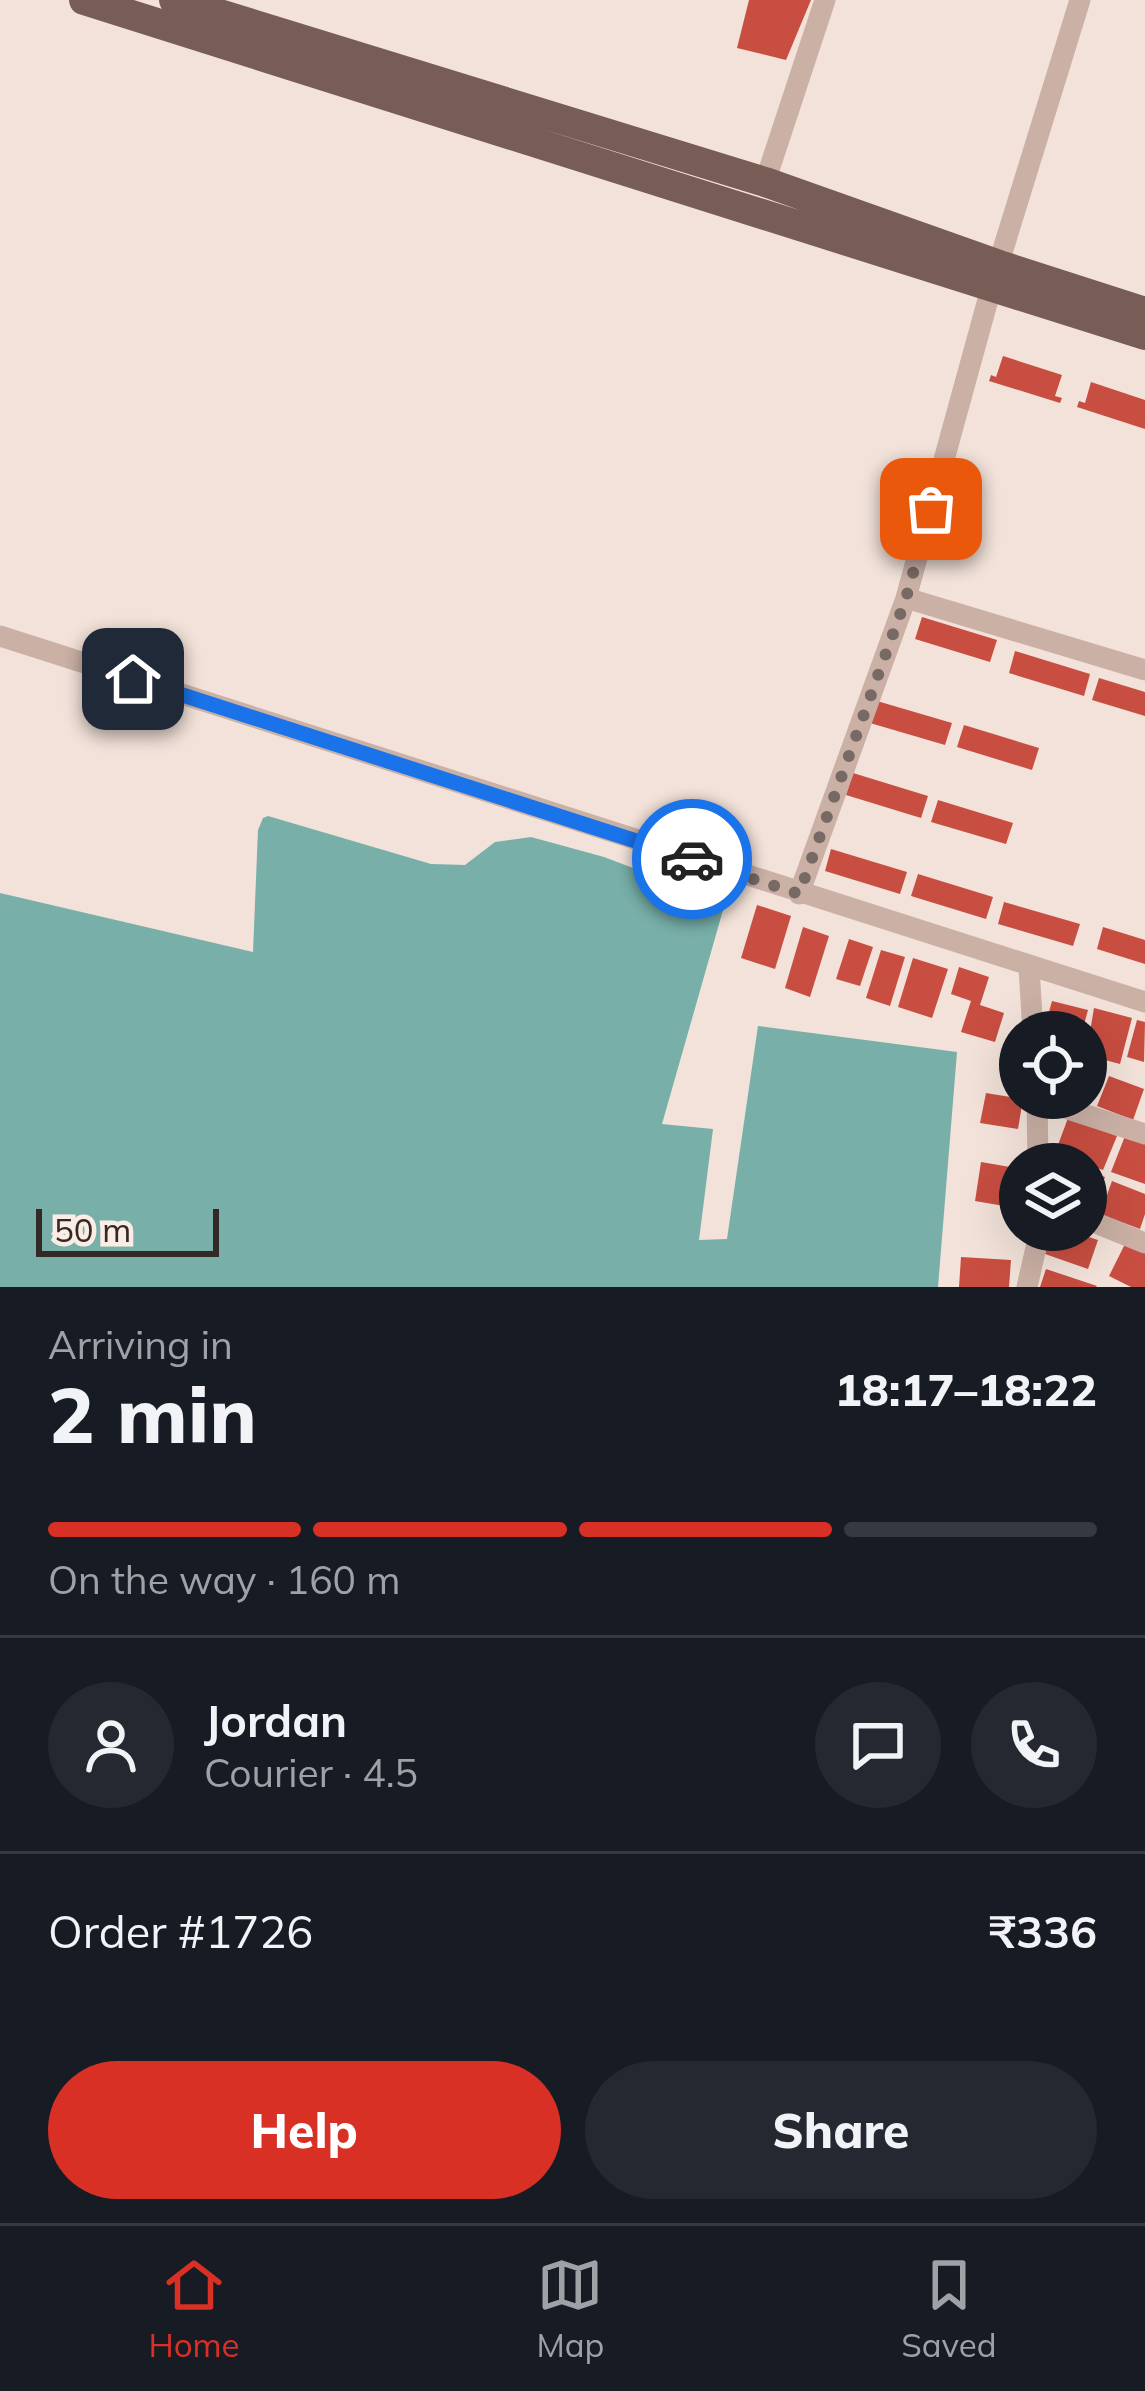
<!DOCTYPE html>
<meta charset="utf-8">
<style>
:root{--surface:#171b24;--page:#242831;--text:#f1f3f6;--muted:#9ea1a6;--line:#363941;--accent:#d93025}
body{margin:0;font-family:Mulish,sans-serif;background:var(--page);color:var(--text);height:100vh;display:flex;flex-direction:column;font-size:45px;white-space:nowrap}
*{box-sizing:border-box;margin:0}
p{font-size:39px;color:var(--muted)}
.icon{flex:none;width:66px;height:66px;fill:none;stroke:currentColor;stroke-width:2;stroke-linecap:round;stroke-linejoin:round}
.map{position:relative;height:1287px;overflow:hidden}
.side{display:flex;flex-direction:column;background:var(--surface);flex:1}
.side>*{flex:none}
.controls{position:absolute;left:999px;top:1011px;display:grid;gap:24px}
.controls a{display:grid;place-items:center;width:108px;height:108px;border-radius:50%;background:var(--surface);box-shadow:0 12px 48px #0002;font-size:60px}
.scale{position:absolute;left:36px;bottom:30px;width:183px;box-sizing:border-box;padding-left:12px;border:6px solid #352926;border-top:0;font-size:33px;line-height:42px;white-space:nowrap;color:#352926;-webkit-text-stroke:9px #f9ede5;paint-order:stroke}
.pin{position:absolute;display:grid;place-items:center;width:102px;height:102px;color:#fff;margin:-51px;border-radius:24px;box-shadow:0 6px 18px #0006}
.courier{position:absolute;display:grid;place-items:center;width:120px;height:120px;margin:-60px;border:9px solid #1a73e8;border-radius:50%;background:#fff;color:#222;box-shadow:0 3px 15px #0007}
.overview em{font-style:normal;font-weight:800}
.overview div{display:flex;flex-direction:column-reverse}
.overview{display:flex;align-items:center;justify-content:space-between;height:204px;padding:0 48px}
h1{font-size:78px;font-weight:800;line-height:90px}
.bar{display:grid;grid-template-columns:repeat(4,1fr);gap:18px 12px;align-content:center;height:144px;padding:0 48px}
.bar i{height:15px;border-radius:9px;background:var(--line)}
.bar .selected{background:var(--accent)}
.bar p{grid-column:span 4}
.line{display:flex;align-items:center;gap:30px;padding:0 48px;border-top:3px solid var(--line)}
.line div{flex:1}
.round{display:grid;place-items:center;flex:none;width:126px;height:126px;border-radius:63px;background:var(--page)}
.button{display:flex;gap:24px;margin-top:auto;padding:24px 48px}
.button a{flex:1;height:138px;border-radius:72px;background:var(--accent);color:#fff;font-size:48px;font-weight:800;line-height:138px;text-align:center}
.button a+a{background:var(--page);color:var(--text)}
.dock{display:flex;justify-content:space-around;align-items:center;height:168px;border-top:3px solid var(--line);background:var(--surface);font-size:33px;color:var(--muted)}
.dock a{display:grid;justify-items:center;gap:6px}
.dock .selected{color:var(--accent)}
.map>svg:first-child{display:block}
</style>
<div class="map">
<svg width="1145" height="1287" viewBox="0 0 1145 1287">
<rect width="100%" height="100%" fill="#f2e2d9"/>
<!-- water -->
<path fill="#78afa9" d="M 268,816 L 431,864 L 465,865 L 495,842 L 531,837 L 604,857 L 725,903 L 662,1124 L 713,1129 L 699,1240 L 727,1239 L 758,1026 L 957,1052 L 938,1287 L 0,1287 L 0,893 L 253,952 L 258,830 L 263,818 Z"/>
<!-- building -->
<path fill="#c84e41" d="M 749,0 L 811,0 L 786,60 L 737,48 Z
M 1003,356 L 1062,375 L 1055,396 L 1062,398 L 1060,403 L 989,381 L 991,375 L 996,377 Z
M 1091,382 L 1145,400 L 1145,429 L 1077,407 L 1079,401 L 1085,403 Z
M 922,617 L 997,640 L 990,662 L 915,639 Z
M 1015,651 L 1090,674 L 1084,696 L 1009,673 Z
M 1099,678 L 1145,692 L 1145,716 L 1092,700 Z
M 877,701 L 952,723 L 945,745 L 870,723 Z
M 964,725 L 1039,748 L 1032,770 L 957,747 Z
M 853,773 L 928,796 L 921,818 L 846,795 Z
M 938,800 L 1013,823 L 1006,844 L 931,822 Z
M 831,849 L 907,872 L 900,894 L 825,871 Z
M 918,874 L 993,897 L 986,919 L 911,896 Z
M 1004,902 L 1080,924 L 1073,946 L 998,924 Z
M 757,905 L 791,916 L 775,969 L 741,958 Z
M 803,927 L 829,936 L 810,997 L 785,988 Z
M 1103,927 L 1145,940 L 1145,964 L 1097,949 Z
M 849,939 L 873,947 L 860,986 L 836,979 Z
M 881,950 L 905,957 L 890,1006 L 866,998 Z
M 913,958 L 948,969 L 932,1018 L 898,1007 Z
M 959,967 L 989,977 L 980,1005 L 1004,1013 L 995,1042 L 961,1032 L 971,1001 L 951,994 Z
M 1052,1001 L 1088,1010 L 1082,1032 L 1044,1030 Z
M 1094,1008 L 1132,1018 L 1120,1064 L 1086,1055 Z
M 1137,1020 L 1145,1022 L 1144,1062 L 1127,1057 Z
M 1086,1067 L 1101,1073 L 1090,1104 L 1075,1099 L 1086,1098 Z
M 1109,1076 L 1144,1089 L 1133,1120 L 1097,1106 Z
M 986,1093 L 1023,1099 L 1018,1129 L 980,1123 Z
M 1068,1118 L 1117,1136 L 1103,1170 L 1055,1153 Z
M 1125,1136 L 1145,1143 L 1145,1184 L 1111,1172 Z
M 981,1162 L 1016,1168 L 1010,1207 L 975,1201 Z
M 1086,1170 L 1105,1177 L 1091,1215 L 1086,1213 Z
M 1112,1181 L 1145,1194 L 1145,1214 L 1140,1229 L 1100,1214 Z
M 1053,1230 L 1067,1230 L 1098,1240 L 1088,1269 L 1045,1254 Z
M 1126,1242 L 1145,1251 L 1145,1287 L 1131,1287 L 1109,1276 Z
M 961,1257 L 1011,1260 L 1009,1287 L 959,1287 Z
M 1046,1269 L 1097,1286 L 1096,1287 L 1040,1287 Z"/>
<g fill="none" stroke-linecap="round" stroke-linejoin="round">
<!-- street -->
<path stroke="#cab0a5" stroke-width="21" d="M 765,182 L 825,0
M 906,598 L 992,285 L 1080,0
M 0,636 L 1145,1002
M 799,894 L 906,598 L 1145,670
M 1029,968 L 1033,1032
M 1037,1098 L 1038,1164
M 1037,1099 L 1145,1134
M 1086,1219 L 1145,1243
M 1027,1287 L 1040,1230"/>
<!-- primary -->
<path stroke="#785d57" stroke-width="30" d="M 84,0 L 1145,335
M 174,0 L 765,182 L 999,265 L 1145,312"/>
</g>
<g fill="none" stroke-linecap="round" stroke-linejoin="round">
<!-- done -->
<path stroke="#776a65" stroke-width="12" stroke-dasharray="0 21.6" d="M 692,859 L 799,894 L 906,598 L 931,509"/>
<!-- route -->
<path stroke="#1a73e8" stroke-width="15" d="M 133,679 L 692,859"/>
</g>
</svg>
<div class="controls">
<a><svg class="icon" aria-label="locate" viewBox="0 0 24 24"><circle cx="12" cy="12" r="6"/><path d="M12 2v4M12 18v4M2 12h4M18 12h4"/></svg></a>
<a><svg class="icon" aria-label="layers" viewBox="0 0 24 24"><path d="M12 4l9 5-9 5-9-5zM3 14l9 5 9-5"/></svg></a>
</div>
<div class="scale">50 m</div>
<div class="pin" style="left:931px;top:509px;background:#ea580c"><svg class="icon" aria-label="bag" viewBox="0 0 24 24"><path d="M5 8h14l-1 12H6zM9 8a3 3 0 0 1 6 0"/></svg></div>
<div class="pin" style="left:133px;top:679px;background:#1f2937"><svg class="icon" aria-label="home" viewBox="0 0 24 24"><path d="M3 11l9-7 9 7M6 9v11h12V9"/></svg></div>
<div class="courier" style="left:692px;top:859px"><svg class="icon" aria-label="car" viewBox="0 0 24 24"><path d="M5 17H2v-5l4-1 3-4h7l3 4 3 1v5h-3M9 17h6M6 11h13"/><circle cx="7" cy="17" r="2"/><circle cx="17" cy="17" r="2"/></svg></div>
</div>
<section class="side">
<div class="overview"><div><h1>2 min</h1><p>Arriving in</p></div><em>18:17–18:22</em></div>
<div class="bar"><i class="selected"></i><i class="selected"></i><i class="selected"></i><i></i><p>On the way · 160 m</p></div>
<div class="line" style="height:216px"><a class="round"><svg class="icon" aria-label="person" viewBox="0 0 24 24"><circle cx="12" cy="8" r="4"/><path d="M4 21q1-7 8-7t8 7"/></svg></a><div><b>Jordan</b><p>Courier · 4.5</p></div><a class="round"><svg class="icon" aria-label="chat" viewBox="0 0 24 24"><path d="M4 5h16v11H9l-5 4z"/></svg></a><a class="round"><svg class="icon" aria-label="phone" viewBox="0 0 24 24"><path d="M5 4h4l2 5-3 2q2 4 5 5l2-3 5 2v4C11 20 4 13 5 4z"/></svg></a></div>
<div class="line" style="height:156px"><div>Order #1726</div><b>₹336</b></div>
<div class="button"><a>Help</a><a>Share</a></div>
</section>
<nav class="dock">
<a class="selected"><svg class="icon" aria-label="home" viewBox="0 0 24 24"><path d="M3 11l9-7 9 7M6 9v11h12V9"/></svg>Home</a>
<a><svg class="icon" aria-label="map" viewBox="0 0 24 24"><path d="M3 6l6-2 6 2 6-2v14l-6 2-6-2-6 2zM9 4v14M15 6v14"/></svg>Map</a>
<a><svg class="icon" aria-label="saved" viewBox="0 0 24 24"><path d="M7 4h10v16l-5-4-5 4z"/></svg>Saved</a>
</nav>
